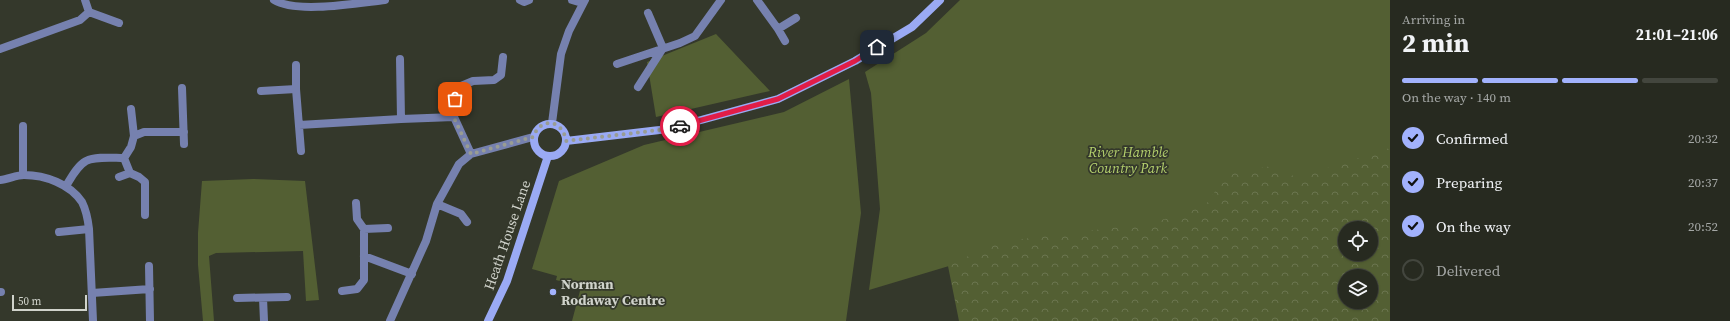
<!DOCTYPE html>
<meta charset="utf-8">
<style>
:root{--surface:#272a20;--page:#33362d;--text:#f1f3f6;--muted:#a4a7a5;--line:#43463e;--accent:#a2b2fd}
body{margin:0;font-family:"Source Serif 4",serif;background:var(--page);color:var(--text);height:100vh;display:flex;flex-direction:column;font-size:15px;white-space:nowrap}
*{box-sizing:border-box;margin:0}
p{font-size:13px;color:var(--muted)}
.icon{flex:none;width:22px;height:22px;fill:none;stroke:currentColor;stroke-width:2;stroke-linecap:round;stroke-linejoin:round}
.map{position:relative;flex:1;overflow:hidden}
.details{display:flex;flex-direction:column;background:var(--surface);width:340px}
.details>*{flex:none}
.buttons{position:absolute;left:1338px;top:221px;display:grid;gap:8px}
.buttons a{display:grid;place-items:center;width:40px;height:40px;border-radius:50%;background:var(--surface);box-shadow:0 1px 3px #0004,0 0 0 1px var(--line);font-size:20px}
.scale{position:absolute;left:12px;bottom:10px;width:75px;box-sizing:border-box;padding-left:4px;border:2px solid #d0d3cb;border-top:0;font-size:11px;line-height:14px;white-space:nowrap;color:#d0d3cb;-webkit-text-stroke:3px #34382b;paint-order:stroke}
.pin{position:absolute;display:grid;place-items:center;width:34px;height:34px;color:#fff;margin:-17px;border-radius:8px;box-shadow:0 2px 6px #0006}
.courier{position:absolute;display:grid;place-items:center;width:40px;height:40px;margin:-20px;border:3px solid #e11d48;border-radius:50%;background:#fff;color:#222;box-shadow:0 1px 5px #0007}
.summary em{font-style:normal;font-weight:700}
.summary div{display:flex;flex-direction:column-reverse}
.summary{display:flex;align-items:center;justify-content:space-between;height:68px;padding:0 12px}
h1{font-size:26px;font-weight:700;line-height:30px}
.bar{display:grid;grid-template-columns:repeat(4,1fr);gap:6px 4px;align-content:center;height:48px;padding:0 12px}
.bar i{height:5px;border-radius:3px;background:var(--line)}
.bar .selected{background:var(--accent)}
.bar p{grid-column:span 4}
ol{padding:0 12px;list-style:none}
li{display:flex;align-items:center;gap:12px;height:44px}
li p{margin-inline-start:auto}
li .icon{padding:4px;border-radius:50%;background:var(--accent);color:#111;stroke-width:4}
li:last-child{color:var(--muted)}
li i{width:22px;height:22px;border:2px solid var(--line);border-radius:50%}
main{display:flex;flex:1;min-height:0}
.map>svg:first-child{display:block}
</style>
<main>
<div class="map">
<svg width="1390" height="321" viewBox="0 0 1390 321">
<defs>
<pattern id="forest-crowns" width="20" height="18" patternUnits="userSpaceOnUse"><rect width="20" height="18" fill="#535f33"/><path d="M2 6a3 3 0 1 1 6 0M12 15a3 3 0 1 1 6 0" fill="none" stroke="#6b754f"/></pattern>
</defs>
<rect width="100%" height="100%" fill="#34382b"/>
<!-- green -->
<path fill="#535f33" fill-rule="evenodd" d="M 960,0 L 1390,0 L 1390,321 L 949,266 L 869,290 L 880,209 L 871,93 L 865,72 L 926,33 ZM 1345,228 L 1371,228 L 1371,254 L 1345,254 ZM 1345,276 L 1371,276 L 1371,302 L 1345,302 Z
M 716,34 L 770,91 L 656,117 L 647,62 Z
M 849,79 L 861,213 L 846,321 L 572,321 L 581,287 L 556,280 L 557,276 L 532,269 L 559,181 L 644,145 L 784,112 Z
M 253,179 L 305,181 L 319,300 L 306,301 L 303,251 L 216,253 L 209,256 L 214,321 L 203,321 L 198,265 L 198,233 L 202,181 Z"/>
<!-- forest -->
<path fill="url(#forest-crowns)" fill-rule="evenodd" d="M 1390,148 L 1390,321 L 959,321 L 948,266 L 965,258 L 990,243 L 1152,223 L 1205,206 L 1227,174 L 1277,165 L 1296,178 ZM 1345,228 L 1371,228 L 1371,254 L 1345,254 ZM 1345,276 L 1371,276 L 1371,302 L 1345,302 Z"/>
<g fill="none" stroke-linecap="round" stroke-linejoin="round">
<!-- street -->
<path stroke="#7681af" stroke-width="8" d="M 85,0 L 89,12 L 119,23
M 274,0 C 296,14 358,3 385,0
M 520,0 L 524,2 L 529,0
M 572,0 L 582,3
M 757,0 L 778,29 L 785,41
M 778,29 L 796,18
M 0,49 L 80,20 L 89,12
M 400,59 L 401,119
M 617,64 L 680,43 L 695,36 L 721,0
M 296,65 L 296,89 L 301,151
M 638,87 L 663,48 L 648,13
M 182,88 L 184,144
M 261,91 L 296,89
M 131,109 L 134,136
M 454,117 L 455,99 L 461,86 L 473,81 L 494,80 L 501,75 L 503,57
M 552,123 L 561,54 L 569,31 L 585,0
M 299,125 L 401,119 L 454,117 L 471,154
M 124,158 L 130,173 L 139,177 L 145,182 L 145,215
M 23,175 L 23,126
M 119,177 L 130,173
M 0,180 C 8,179 17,175 24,175 C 45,175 70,184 82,202 C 86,210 88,220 89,229 L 93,321
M 66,186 C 71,178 77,166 86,161 C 96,156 113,158 124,158 L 131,147 L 134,136 L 144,132 L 184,132
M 437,204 L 461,214 L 467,222
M 364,229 L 388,228
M 59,232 L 89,229
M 364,256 L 412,274
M 149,266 L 150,321
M 342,291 L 357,289 L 364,280 L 364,229 L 357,219 L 356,203
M 0,292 L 1,292
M 92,293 L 150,289
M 237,298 L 287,297
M 263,298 L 264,321
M 390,321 L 426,241 L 437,204 L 459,164 L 471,154 L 533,137"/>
<!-- secondary -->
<path stroke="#9aaaf4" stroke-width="8" d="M534 140a16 16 0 1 1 32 0a16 16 0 1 1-32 0Z
M 566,141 L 668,129 L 778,99 L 855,61 L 912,27 L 940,0
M 488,321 L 507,281 L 548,156"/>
</g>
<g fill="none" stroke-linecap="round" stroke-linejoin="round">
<!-- done -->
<path stroke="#999d93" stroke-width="4" stroke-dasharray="0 7.2" d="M 455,99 L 454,118 L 471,154 L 533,137 C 541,116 563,120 566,141 L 668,129 L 680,126"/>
<!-- route -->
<path stroke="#e11d48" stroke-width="5" d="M 680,126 L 778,99 L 855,61 L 877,47"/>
</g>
<!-- markers -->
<circle fill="#a2b2fd" stroke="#34382b" stroke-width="1.5" cx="553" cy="292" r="4"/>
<g text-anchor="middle" stroke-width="3.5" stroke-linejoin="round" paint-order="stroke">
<!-- park labels -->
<g font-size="14" font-style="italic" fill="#b4d06d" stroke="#34382b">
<text x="1128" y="157">River Hamble<tspan x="1128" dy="16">Country Park</tspan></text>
</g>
<!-- street labels -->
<g font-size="14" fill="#d0d3cb" stroke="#34382b">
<text transform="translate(507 235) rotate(-71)" y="5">Heath House Lane</text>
</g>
<!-- poi labels -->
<g font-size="14" font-weight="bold" fill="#d0d3cb" stroke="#34382b" text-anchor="start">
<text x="561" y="289">Norman<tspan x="561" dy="16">Rodaway Centre</tspan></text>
</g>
</g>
</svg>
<div class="buttons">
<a><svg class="icon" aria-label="locate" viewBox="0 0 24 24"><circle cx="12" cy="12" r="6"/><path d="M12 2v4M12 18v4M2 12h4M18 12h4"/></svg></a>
<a><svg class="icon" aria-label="layers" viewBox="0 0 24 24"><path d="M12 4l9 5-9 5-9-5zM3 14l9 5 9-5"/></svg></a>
</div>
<div class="scale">50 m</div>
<div class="pin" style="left:455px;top:99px;background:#ea580c"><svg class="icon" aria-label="bag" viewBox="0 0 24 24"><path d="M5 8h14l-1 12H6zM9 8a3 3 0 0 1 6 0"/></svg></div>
<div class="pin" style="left:877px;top:47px;background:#1f2937"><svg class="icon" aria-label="home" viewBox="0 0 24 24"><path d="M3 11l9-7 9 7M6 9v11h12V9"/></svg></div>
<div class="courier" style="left:680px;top:126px"><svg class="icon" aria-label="car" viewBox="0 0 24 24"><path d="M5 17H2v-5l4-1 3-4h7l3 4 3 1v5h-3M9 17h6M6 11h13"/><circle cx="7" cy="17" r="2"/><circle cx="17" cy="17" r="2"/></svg></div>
</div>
<section class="details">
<div class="summary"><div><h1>2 min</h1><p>Arriving in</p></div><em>21:01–21:06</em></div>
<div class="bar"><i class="selected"></i><i class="selected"></i><i class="selected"></i><i></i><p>On the way · 140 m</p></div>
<ol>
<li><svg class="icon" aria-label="check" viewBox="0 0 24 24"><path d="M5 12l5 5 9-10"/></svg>Confirmed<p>20:32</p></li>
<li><svg class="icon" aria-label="check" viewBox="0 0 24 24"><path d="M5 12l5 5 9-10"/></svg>Preparing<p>20:37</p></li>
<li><svg class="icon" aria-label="check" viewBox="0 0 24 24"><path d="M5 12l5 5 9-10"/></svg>On the way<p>20:52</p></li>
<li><i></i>Delivered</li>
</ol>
</section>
</main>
